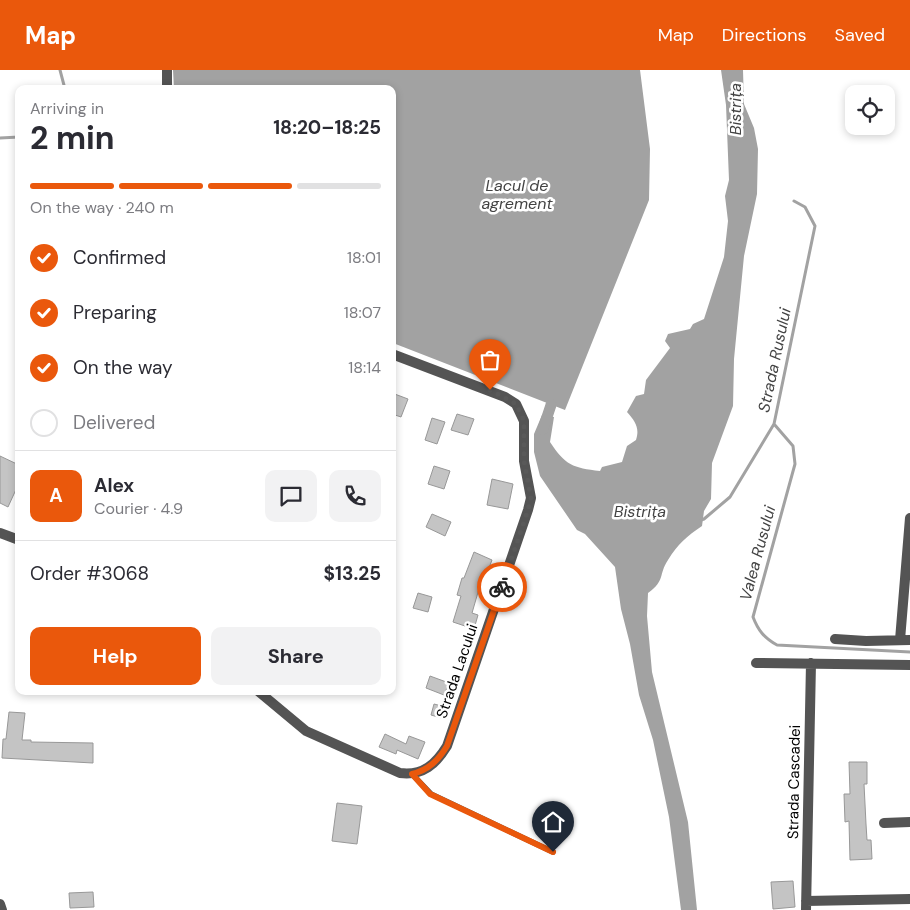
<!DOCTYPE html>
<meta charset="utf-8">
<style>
:root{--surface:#fff;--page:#f2f2f3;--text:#2b2b33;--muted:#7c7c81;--line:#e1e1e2;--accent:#ea580c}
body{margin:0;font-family:"DM Sans",sans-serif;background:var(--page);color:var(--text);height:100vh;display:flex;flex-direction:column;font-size:19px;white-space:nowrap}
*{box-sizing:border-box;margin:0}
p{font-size:16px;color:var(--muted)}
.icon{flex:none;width:28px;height:28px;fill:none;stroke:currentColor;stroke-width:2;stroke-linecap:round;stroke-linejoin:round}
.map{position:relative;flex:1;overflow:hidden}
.details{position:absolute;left:15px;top:15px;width:381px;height:610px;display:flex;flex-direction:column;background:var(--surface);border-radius:10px;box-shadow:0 2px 8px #0003}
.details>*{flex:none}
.controls{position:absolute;left:845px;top:15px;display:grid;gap:10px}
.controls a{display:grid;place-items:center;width:50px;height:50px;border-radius:10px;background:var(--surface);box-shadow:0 2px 8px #0003;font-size:25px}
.pin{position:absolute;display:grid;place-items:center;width:42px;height:42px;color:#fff;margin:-51px -21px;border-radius:50% 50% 50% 0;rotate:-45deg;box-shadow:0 0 5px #0007}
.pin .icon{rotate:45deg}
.courier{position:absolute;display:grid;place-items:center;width:50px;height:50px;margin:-25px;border:4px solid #ea580c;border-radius:50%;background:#fff;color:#222;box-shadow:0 1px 6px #0007}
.overview em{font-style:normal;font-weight:700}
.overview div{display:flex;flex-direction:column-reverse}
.overview{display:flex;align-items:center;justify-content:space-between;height:85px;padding:0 15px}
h1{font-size:32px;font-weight:700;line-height:38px}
.bar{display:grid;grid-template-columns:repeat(4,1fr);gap:8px 5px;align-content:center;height:60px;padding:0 15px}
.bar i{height:6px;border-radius:4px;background:var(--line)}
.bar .selected{background:var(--accent)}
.bar p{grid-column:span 4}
.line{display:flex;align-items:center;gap:12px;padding:0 15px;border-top:1px solid var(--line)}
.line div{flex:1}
.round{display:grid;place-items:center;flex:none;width:52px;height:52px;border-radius:10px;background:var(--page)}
ol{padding:0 15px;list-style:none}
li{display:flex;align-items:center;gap:15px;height:55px}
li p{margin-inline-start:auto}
li .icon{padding:5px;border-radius:50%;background:var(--accent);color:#fff;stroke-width:4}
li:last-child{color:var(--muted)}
li i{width:28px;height:28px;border:2px solid var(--line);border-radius:50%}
.cta{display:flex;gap:10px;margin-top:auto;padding:10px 15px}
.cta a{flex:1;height:58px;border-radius:10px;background:var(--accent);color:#fff;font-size:20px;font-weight:700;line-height:58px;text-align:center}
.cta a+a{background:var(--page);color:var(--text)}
header{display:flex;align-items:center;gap:30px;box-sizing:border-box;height:70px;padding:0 25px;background:var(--accent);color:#fff}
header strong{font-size:24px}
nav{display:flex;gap:28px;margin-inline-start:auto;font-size:18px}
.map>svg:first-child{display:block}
</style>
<header>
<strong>Map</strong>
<nav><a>Map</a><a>Directions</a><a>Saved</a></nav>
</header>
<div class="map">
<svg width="910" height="840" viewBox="0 0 910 840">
<rect width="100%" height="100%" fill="#fff"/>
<!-- water -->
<path fill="#a2a2a2" d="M 173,0 L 640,0 L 650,79 L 649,130 L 565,340 L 393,273 L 392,19 L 174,19 Z
M 721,0 L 743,0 L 744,34 L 754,58 L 758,79 L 757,124 L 744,186 L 734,289 L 733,336 L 712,393 L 711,429 L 704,441 L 702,456 C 687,466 678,474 668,490 C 658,505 666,510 648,523 L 647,546 L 652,602 L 688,752 L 697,840 L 681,840 L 669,747 L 653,670 L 639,625 L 630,574 L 621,539 L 615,497 L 585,464 L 577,460 L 540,406 L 534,382 L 534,364 L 542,345 L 554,347 L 550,372 C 565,395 573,398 600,401 L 602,397 L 622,392 L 627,376 L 636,370 C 640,358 635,351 627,342 L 636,326 L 644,324 L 646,310 L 670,278 L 665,271 L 668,264 L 690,259 L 693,254 L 704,249 L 724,187 L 728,151 L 725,126 L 729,110 L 726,35 Z"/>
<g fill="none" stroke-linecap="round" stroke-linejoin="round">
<!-- stream -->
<path stroke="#a2a2a2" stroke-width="3" d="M 60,0 L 65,19
M 0,68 L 19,67
M 774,354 L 793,376 L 795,394 L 753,547 C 758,560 764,568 777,575 L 910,582
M 701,450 L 704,449 L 730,427 L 774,354 L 815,156 L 805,137 L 794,131"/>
<!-- canal -->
<path stroke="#a2a2a2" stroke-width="11" d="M 543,359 L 551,335"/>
</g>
<!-- building -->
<path fill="#c4c4c4" stroke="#989898" d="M 392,323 L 408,329 L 401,347 L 392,344 Z
M 457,344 L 474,349 L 468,365 L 451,360 Z
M 432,348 L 445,352 L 437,374 L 425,370 Z
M 0,386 L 19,395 L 19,413 L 8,437 L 0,433 Z
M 434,396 L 450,401 L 444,419 L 428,414 Z
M 492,409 L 513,414 L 508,439 L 487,435 Z
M 432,444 L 451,452 L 445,466 L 426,457 Z
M 474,482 L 492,490 L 486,506 L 483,505 L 472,543 L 478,545 L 474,559 L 453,552 L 461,526 L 457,525 L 462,508 L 464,508 Z
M 418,523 L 432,527 L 428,542 L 413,538 Z
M 430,606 L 449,613 L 444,625 L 426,618 Z
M 434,634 L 449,638 L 445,649 L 431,645 Z
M 9,642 L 25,643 L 22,670 L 31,670 L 31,672 L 93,673 L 93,693 L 2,688 L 3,669 L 6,669 Z
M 385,664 L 406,674 L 409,666 L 425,672 L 418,689 L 397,680 L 396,684 L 379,677 Z
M 849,692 L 867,692 L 867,714 L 864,714 L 866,754 L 867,770 L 871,770 L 872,789 L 850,790 L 849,751 L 845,752 L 844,724 L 850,724 Z
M 337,733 L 362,736 L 357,774 L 332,771 Z
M 793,811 L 795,837 L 773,839 L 771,812 Z
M 93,822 L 94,837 L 70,838 L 69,823 Z"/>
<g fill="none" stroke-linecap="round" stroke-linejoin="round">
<!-- service -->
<path stroke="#545454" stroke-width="5.5" d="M 412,704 L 431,724 L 553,782"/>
<!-- minor -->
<path stroke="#545454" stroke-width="10" d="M 167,0 L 167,19
M 0,463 L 19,470
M 835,569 L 866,571 L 910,570
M 900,570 L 910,448
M 756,593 L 910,595
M 258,621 L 306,661 L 400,703 C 423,706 436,694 447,676 L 528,440 L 531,428 L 524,391 L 524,351 L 516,334 L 505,327 L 392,284
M 884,753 L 910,752
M 806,831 L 910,829
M 0,834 L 2,840
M 806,840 L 811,593"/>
</g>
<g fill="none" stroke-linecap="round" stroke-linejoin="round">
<!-- done -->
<path stroke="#595959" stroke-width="5" stroke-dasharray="0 9" d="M 490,320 L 516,334 L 524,351 L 524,391 L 531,428 L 528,440 L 502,517"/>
<!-- route -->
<path stroke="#ea580c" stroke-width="6" d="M 502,517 L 447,676 C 438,691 428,700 412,704 L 430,724 L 553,782"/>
</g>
<g text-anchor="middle" stroke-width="5" stroke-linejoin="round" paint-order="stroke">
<!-- street labels -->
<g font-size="15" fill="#000" stroke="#fff">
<text transform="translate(457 601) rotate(-71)" y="5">Strada Lacului</text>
<text transform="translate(794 712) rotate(-89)" y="5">Strada Cascadei</text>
</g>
<!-- water labels -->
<g font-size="16" font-style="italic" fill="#434343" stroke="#fff">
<text transform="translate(735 39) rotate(-90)" y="6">Bistrița</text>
<text x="517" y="121">Lacul de<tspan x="517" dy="18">agrement</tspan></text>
<text transform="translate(774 290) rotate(-78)" y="6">Strada Rusului</text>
<text x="640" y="447">Bistrița</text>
<text transform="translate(757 483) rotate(-75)" y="6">Valea Rusului</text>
</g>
</g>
</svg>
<div class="controls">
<a><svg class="icon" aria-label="locate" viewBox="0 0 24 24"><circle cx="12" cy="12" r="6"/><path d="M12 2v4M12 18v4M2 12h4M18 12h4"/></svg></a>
</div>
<div class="pin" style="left:490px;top:320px;background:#ea580c"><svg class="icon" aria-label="bag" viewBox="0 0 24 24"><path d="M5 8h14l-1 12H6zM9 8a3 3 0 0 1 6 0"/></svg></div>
<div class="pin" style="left:553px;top:782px;background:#1f2937"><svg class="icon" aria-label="home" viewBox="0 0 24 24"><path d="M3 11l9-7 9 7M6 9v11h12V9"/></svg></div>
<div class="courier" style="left:502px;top:517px"><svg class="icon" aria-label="bike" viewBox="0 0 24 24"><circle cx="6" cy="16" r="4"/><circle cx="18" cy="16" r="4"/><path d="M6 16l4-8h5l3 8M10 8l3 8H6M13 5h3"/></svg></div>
<section class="details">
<div class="overview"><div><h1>2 min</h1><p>Arriving in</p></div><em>18:20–18:25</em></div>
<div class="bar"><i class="selected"></i><i class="selected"></i><i class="selected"></i><i></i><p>On the way · 240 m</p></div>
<ol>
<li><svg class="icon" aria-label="check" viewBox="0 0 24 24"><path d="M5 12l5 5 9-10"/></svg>Confirmed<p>18:01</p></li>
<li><svg class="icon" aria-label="check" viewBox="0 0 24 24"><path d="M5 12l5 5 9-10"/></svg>Preparing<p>18:07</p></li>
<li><svg class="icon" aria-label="check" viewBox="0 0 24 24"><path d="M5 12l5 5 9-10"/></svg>On the way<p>18:14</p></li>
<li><i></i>Delivered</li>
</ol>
<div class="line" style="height:90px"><b class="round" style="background:var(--accent);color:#fff">A</b><div><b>Alex</b><p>Courier · 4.9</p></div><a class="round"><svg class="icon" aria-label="chat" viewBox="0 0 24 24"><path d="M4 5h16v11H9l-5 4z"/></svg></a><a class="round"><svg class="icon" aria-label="phone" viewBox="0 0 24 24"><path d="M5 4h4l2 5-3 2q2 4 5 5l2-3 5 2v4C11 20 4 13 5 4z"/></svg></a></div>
<div class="line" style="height:65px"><div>Order #3068</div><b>$13.25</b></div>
<div class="cta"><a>Help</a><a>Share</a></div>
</section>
</div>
